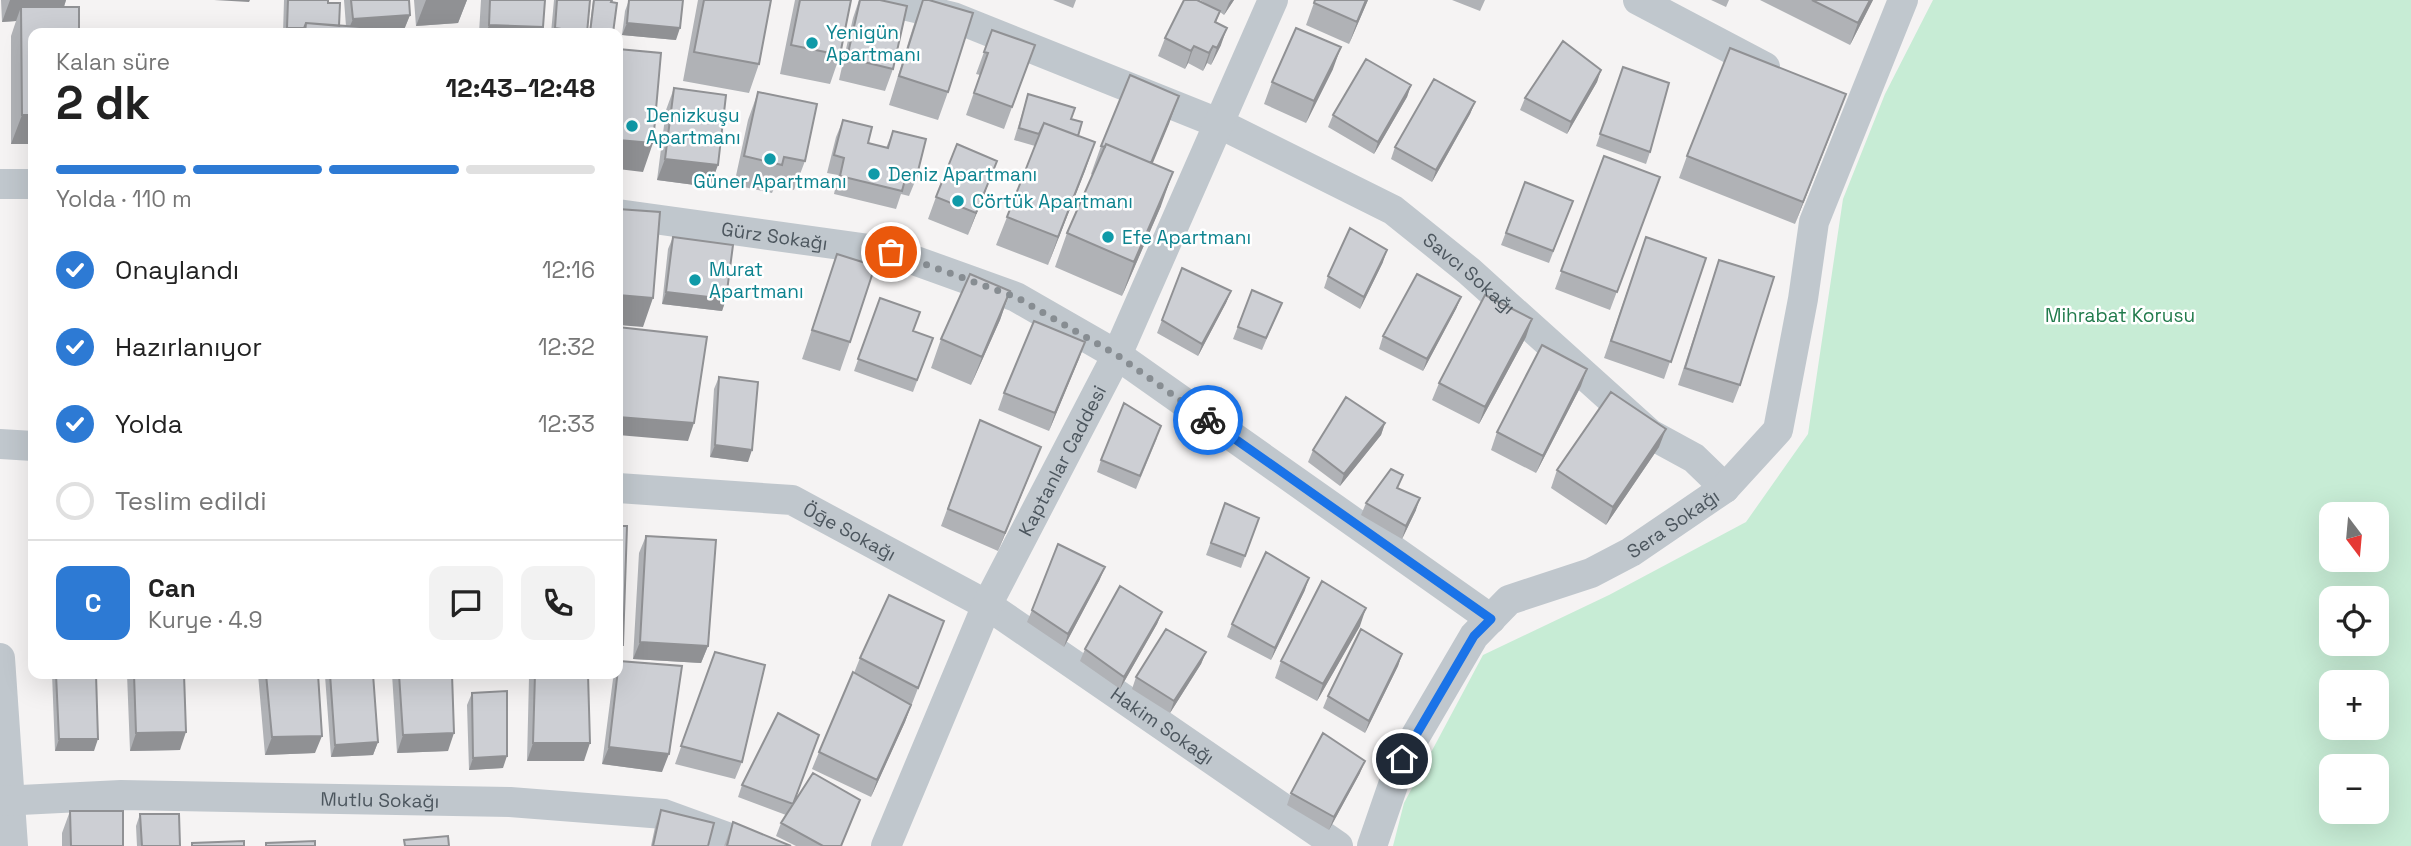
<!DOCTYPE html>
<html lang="tr">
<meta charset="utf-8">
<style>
:root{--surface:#fff;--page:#f2f2f2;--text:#222;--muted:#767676;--line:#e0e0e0;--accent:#2d7ad4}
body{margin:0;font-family:"Space Grotesk",sans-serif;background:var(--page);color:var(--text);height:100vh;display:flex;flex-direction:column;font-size:26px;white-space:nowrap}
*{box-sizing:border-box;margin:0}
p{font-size:23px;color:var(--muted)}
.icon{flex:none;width:38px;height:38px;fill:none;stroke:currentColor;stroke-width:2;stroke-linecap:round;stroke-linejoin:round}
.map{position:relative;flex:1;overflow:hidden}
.side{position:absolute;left:28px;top:28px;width:595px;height:651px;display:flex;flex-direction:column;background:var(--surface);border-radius:14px;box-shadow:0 7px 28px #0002}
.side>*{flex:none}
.needle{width:46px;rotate:164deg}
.buttons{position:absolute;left:2319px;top:502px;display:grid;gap:14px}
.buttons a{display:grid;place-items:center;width:70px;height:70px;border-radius:14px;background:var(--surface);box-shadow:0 7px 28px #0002;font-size:35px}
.pin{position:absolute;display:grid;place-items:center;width:60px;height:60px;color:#fff;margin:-30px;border:4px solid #fff;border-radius:50%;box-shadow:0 2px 7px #0007}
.courier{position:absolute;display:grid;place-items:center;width:70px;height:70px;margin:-35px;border:5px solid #1a73e8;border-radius:50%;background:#fff;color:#222;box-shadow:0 2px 9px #0007}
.headline em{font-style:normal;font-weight:700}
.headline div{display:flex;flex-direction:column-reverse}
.headline{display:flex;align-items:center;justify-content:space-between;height:119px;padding:0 28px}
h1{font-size:46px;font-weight:700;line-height:52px}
.bar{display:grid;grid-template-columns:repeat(4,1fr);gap:10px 7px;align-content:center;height:84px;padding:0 28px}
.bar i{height:9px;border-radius:5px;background:var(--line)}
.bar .current{background:var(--accent)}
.bar p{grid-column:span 4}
.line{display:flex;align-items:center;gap:18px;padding:0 28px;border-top:2px solid var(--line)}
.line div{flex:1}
.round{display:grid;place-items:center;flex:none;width:74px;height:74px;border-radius:14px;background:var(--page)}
ol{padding:0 28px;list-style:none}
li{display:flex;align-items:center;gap:21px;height:77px}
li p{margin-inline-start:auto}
li .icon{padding:7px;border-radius:50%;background:var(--accent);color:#fff;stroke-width:4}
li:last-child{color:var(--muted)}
li i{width:38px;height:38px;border:4px solid var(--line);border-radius:50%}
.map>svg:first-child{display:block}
</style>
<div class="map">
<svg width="2411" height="846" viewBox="0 0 2411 846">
<rect width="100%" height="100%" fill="#f5f3f3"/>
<!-- green -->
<path fill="#c7ecd5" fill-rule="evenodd" d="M 1933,0 L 2411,0 L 2411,846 L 1393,846 L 1404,803 L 1483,655 L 1609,595 L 1746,522 L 1808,434 L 1843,199 L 1885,94 ZM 2331,514 L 2376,514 L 2376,560 L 2331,560 ZM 2331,598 L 2376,598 L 2376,644 L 2331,644 ZM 2331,682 L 2376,682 L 2376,728 L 2331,728 ZM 2331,766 L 2376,766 L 2376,812 L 2331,812 Z"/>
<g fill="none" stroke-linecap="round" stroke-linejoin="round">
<!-- minor -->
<g stroke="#c0c7cd" stroke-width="30">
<path id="s1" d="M 882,0 L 953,17 L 1218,123 L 1393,210 L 1469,271 L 1650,434 L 1694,458 L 1725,488"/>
<path d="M 1638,0 L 1765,67"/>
<path d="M 0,184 L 33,184"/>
<path id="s2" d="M 618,214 L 891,252 L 1016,297 L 1117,355 L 1491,619"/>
<path d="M 0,444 L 33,446"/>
<path id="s3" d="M 618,488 L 792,500 L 987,605 L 1338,846"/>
<path d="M 0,658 L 13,846"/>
<path id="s4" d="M 0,801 L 121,795 L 510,802 L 664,814 L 752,846"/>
<path id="s5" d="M 886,846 L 987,605 L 1117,355 L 1273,0"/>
<path id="s6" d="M 1372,846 L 1402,759 L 1474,636 L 1509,600 L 1591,573 L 1631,552 L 1725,488 L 1778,430 L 1803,299 L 1814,222 L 1903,0"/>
</g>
</g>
<!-- wall -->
<path fill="#b0b2b6" d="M 1,0 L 66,0 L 64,7 L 33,33 L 33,144 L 11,144 L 11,36 L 16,21 L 2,22 Z
M 284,0 L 328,0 L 328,3 L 339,26 L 346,26 L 344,0 L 409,0 L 410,15 L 404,30 L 413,33 L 283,33 Z
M 414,0 L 467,0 L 458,23 L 416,26 Z
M 481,0 L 545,0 L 543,27 L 541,33 L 479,33 Z
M 554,0 L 590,0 L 586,33 L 551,33 Z
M 593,0 L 612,0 L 613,33 L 589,33 Z
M 629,0 L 676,40 L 622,35 L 625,11 Z
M 698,0 L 771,0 L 759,64 L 749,93 L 683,81 Z
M 795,0 L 851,0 L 840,55 L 830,84 L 780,74 Z
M 859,0 L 880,0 L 893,69 L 885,91 L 839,80 L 853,18 Z
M 923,0 L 948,92 L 938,120 L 889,105 L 913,27 Z
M 1053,0 L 1076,0 L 1073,8 Z
M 1200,0 L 1234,0 L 1224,15 L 1220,12 L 1216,22 L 1221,45 L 1211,65 L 1207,63 L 1203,71 L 1188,63 L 1185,69 L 1158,56 L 1165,38 L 1211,7 Z
M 1315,0 L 1368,0 L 1349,44 L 1306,25 Z
M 1452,0 L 1485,0 L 1480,11 Z
M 1711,0 L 1729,0 L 1726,7 Z
M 1760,0 L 1873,0 L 1850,45 Z
M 992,30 L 1035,45 L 1004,129 L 966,115 L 980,75 L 976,74 Z
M 1623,67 L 1650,152 L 1646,164 L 1596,146 Z
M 1333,69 L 1306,123 L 1264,104 L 1272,82 Z
M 1601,70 L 1597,82 L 1567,134 L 1520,110 L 1525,98 Z
M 1411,85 L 1407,97 L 1374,154 L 1328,127 L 1333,115 Z
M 674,88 L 710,187 L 657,180 L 666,110 Z
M 758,92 L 805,161 L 794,190 L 775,186 L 772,193 L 734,185 L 748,120 Z
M 1028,94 L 1071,119 L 1078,136 L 1095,142 L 1048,265 L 996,245 L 1035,146 L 1014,140 Z
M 1846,94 L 1795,224 L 1679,178 L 1687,156 Z
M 1179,96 L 1152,163 L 1161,206 L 1122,296 L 1055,267 L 1067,233 L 1093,175 L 1091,174 L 1101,146 Z
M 1475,102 L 1470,114 L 1432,182 L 1391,159 L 1395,147 Z
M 843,120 L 868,143 L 886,148 L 893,131 L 916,179 L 909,196 L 901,194 L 896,209 L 834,194 L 838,175 L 827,173 L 836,137 Z
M 1604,156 L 1660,177 L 1610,310 L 1555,289 Z
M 989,182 L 968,235 L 928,219 L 936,197 Z
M 1525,182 L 1573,201 L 1549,263 L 1501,245 Z
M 673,237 L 726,299 L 722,311 L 662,304 L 668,249 Z
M 1646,237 L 1706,258 L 1664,379 L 1604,358 Z
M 837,254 L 850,342 L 840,371 L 802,359 Z
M 1719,260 L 1740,385 L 1733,403 L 1678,385 Z
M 1383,262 L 1360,309 L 1324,288 L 1328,276 Z
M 1182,268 L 1231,291 L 1226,303 L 1198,356 L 1157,333 Z
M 1252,290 L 1282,303 L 1262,350 L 1233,339 Z
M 1010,291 L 1000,320 L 971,385 L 931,368 L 941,339 Z
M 1461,297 L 1456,309 L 1423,371 L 1379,349 L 1383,336 Z
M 880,298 L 913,331 L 933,338 L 913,392 L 854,371 Z
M 1526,337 L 1479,424 L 1432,400 L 1439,383 Z
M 1085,342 L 1049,431 L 998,410 L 1004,393 Z
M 719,377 L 748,462 L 710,457 L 714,389 Z
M 1581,386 L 1536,473 L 1491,450 L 1497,432 Z
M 980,420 L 1034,465 L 998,551 L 941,526 Z
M 1385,423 L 1381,435 L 1340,486 L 1308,462 L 1313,450 Z
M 1157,438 L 1136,489 L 1097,472 L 1101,460 Z
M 1659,447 L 1606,525 L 1551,488 L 1557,470 Z
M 1225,503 L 1259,518 L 1241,568 L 1206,555 Z
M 1366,503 L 1416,510 L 1402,539 L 1361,515 Z
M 646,536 L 708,646 L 701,663 L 633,659 L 639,553 Z
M 1100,579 L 1064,647 L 1027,622 L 1032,610 Z
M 1305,590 L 1271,660 L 1227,637 L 1232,624 Z
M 1162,612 L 1157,624 L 1120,689 L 1080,661 L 1085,649 Z
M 944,621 L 905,722 L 871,797 L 812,769 L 819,752 L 854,673 L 860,658 Z
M 1360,626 L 1317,701 L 1275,678 L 1281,661 Z
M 715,652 L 742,762 L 735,779 L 675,764 Z
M 1206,652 L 1201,664 L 1170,713 L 1132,689 L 1136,677 Z
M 1402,654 L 1398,666 L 1365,733 L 1323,708 L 1328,696 Z
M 619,661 L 662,772 L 602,764 L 613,679 L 615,674 L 618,674 L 618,665 Z
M 52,674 L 96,674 L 94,751 L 55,751 Z
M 127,674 L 184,674 L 180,750 L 130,751 Z
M 258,674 L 318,674 L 315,753 L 265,755 Z
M 326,674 L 373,674 L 378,742 L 373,755 L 331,757 L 325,676 Z
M 392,674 L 452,674 L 448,751 L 397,753 Z
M 530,674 L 588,674 L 584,761 L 527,761 L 529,677 Z
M 472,693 L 503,768 L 469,770 L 467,705 Z
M 1360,773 L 1329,830 L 1287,805 L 1291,793 Z
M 742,785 L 793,804 L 860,800 L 841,846 L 796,846 L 776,836 L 781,823 L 786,815 L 738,797 Z
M 661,810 L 708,846 L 651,846 L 655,827 Z
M 70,811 L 123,846 L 62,846 L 62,833 Z
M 140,814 L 180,846 L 137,846 L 136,826 Z
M 733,822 L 791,846 L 724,846 Z"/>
<!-- shaded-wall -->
<path fill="#909194" d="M 10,0 L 66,0 L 60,19 L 21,7 L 16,21 L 2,22 Z
M 214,0 L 250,0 L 249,2 Z
M 426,0 L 467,0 L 458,23 L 416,26 Z
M 1231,0 L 1234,0 L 1224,15 L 1229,3 Z
M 1366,0 L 1368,0 L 1349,44 L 1357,22 Z
M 1870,0 L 1873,0 L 1850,45 L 1858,23 Z
M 410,15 L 403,32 L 347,33 L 353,19 Z
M 627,23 L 680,28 L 676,40 L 622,35 Z
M 489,25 L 543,27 L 541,33 L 486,33 Z
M 287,28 L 304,28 L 303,33 L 285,33 Z
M 555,28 L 587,33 L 553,33 Z
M 1227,28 L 1221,45 L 1211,65 L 1217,48 Z
M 1194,46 L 1188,63 L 1185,69 L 1191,51 Z
M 1213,46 L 1207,63 L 1203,71 L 1209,53 Z
M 1341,47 L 1333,69 L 1306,123 L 1314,101 Z
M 1601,70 L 1597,82 L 1567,134 L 1571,122 Z
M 1411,85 L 1407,97 L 1374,154 L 1378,142 Z
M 1846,94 L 1838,116 L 1795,224 L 1803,202 Z
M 1179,96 L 1169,124 L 1140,194 L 1150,165 Z
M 1475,102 L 1470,114 L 1432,182 L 1436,170 Z
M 22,115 L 33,115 L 33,144 L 11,144 Z
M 618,140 L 653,143 L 643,172 L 618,169 Z
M 1095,142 L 1085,171 L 1048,265 L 1058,237 Z
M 665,159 L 718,165 L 710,187 L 657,180 Z
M 997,161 L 989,182 L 968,235 L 976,213 Z
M 1173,172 L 1161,206 L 1122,296 L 1134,262 Z
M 1387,250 L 1383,262 L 1360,309 L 1364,297 Z
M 1010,291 L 1000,320 L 971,385 L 982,357 Z
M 1231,291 L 1226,303 L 1198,356 L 1202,344 Z
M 666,292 L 726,299 L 722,311 L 662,304 Z
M 618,295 L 653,298 L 643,327 L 618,325 Z
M 1461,297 L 1456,309 L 1423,371 L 1427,359 Z
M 1532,319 L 1526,337 L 1479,424 L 1485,407 Z
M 1085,342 L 1079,359 L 1049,431 L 1055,413 Z
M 1587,369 L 1581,386 L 1536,473 L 1543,456 Z
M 618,417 L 694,423 L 688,441 L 618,435 Z
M 1385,423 L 1381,435 L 1340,486 L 1344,474 Z
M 1666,429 L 1659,447 L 1606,525 L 1613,507 Z
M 715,445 L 752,450 L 748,462 L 710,457 Z
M 1041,447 L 1034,465 L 998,551 L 1005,533 Z
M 1420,498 L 1416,510 L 1402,539 L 1406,526 Z
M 1105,567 L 1100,579 L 1064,647 L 1068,634 Z
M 1309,578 L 1305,590 L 1271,660 L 1275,648 Z
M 1366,608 L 1360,626 L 1317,701 L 1323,684 Z
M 1162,612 L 1157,624 L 1120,689 L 1124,677 Z
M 640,642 L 708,646 L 701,663 L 633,659 Z
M 618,645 L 623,645 L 618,660 Z
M 1206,652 L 1201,664 L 1170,713 L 1174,701 Z
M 1402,654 L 1398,666 L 1365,733 L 1369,721 Z
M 911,705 L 905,722 L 871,797 L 877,780 Z
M 186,732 L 180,750 L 130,751 L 136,733 Z
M 454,733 L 448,751 L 397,753 L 403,735 Z
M 322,736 L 315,753 L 265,755 L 272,737 Z
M 59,739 L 98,739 L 94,751 L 55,751 Z
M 378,742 L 373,755 L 331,757 L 335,745 Z
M 533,743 L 590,743 L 584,761 L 527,761 Z
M 609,747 L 669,754 L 662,772 L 602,764 Z
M 507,756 L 503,768 L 469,770 L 473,758 Z
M 1365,761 L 1360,773 L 1329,830 L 1334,817 Z"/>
<!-- building -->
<path fill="#cdcfd4" stroke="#909194" stroke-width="2" d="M 288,0 L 328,0 L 328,3 L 340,3 L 339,26 L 306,23 L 304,28 L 287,28 Z
M 351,0 L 409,0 L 410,15 L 353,19 Z
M 490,0 L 545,0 L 543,27 L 489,25 Z
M 557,0 L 590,0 L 587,33 L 555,28 Z
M 594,0 L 612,0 L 611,2 L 617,3 L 613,33 L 590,33 Z
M 629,0 L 683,0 L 680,28 L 627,23 Z
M 704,0 L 771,0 L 759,64 L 694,52 Z
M 800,0 L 851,0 L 840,55 L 791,45 Z
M 860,0 L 880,0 L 907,6 L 893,69 L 847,58 Z
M 923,0 L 929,0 L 973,13 L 948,92 L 899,76 Z
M 1184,0 L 1197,0 L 1220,11 L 1215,22 L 1227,28 L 1217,48 L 1213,46 L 1209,53 L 1194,46 L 1191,51 L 1165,38 Z
M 1315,0 L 1366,0 L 1357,22 L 1314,3 Z
M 1812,0 L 1870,0 L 1858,23 Z
M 21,7 L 79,7 L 79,33 L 33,33 L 33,115 L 22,115 Z
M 306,23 L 413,31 L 413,33 L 305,33 Z
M 1296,28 L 1341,47 L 1314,101 L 1272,82 Z
M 992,30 L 1035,45 L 1012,107 L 974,93 L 988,53 L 984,52 Z
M 1563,41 L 1601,70 L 1571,122 L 1525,98 Z
M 1730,48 L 1846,94 L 1803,202 L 1687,156 Z
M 618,49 L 661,53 L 653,143 L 618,140 Z
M 1366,59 L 1411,85 L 1378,142 L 1333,115 Z
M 1623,67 L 1669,83 L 1650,152 L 1600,134 Z
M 1130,75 L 1179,96 L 1151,163 L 1106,144 L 1105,147 L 1101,146 Z
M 1434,79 L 1475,102 L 1436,170 L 1395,147 Z
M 674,88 L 726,95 L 718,165 L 665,159 Z
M 758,92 L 817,104 L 805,161 L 784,157 L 782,165 L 744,156 Z
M 1028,94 L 1075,108 L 1071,119 L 1082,122 L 1078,136 L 1044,123 L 1039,134 L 1019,128 Z
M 843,120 L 872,127 L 868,143 L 888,148 L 893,131 L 926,139 L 916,179 L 906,176 L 902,191 L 840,176 L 844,158 L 834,155 Z
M 1044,123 L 1095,142 L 1058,237 L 1007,217 Z
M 957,144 L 997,161 L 976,213 L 936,197 Z
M 1106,144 L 1173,172 L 1134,262 L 1067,233 Z
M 1604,156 L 1660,177 L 1617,292 L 1561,271 Z
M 1525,182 L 1573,201 L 1553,251 L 1506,233 Z
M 618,209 L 660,212 L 653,298 L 618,295 Z
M 1350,228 L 1387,250 L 1364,297 L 1328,276 Z
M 673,237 L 733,245 L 726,299 L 666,292 Z
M 1646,237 L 1706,258 L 1671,362 L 1611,341 Z
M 837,254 L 875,266 L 850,342 L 812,330 Z
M 1719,260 L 1774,277 L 1740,385 L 1685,368 Z
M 1182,268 L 1231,291 L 1202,344 L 1162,320 Z
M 970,274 L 1010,291 L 982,357 L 941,339 Z
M 1417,274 L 1461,297 L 1427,359 L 1383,336 Z
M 1252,290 L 1282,303 L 1266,338 L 1238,327 Z
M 1485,295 L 1532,319 L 1485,407 L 1439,383 Z
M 880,298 L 920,312 L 913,331 L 933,338 L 917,380 L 858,359 Z
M 1034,321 L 1085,342 L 1055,413 L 1004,393 Z
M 618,327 L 707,337 L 694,423 L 618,417 Z
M 1542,345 L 1587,369 L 1543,456 L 1497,432 Z
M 719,377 L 758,382 L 752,450 L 715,445 Z
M 1611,392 L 1666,429 L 1613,507 L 1557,470 Z
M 1346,397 L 1385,423 L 1344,474 L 1313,450 Z
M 1124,403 L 1161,426 L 1140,476 L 1101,460 Z
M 980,420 L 1041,447 L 1005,533 L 948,509 Z
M 1391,469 L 1403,475 L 1397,488 L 1420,498 L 1406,526 L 1366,503 Z
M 1225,503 L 1259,518 L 1245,556 L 1211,543 Z
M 618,526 L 627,526 L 623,645 L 618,645 Z
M 646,536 L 716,540 L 708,646 L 640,642 Z
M 1058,544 L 1105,567 L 1068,634 L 1032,610 Z
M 1266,552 L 1309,578 L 1275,648 L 1232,624 Z
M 1322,581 L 1366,608 L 1323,684 L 1281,661 Z
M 1120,586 L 1162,612 L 1124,677 L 1085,649 Z
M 889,595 L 944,621 L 918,688 L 860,658 Z
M 1166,629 L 1206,652 L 1174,701 L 1136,677 Z
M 1361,629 L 1402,654 L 1369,721 L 1328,696 Z
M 715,652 L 765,665 L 742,762 L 681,746 Z
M 619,661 L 682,666 L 669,754 L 609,747 Z
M 853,672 L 911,705 L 877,780 L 819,752 Z
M 56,674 L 96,674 L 98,739 L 59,739 Z
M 134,674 L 184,674 L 186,732 L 136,733 Z
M 266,674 L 318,674 L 322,736 L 272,737 Z
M 330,674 L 373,674 L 378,742 L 335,745 Z
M 399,674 L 452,674 L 454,733 L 403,735 Z
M 535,674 L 588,674 L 590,743 L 533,743 Z
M 507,691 L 507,756 L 473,758 L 472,693 Z
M 778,713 L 819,735 L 793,804 L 742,785 Z
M 1323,733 L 1365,761 L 1334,817 L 1291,793 Z
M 813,773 L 860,800 L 841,846 L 823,846 L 781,823 Z
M 661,810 L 714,823 L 708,846 L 653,846 Z
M 70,811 L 123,811 L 123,846 L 71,846 Z
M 140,814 L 179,814 L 180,846 L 142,846 Z
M 733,822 L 791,846 L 727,846 Z
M 448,836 L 449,846 L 405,846 L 404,840 Z
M 244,841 L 244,846 L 192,846 L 192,843 Z
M 315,841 L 315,846 L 266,846 L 266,843 Z"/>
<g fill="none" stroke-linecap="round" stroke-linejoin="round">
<!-- done -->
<path stroke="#878d92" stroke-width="7" stroke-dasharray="0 12.6" d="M 891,252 L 1016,297 L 1117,355 L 1208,420"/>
<!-- route -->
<path stroke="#1a73e8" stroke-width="9" d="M 1208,420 L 1491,619 L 1474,636 L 1402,759"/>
</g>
<!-- markers -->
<g fill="#0f9aa8" stroke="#fff" stroke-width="2.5">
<circle cx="812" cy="43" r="7"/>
<circle cx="632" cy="126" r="7"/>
<circle cx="770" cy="159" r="7"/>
<circle cx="874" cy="174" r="7"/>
<circle cx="958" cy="201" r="7"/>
<circle cx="1108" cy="237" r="7"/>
<circle cx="695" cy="280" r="7"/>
</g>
<g text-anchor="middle" stroke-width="5" stroke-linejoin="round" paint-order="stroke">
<!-- culture labels -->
<g font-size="19" fill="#0d838f" stroke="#fff" text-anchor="start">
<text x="826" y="39">Yenigün<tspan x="826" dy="22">Apartmanı</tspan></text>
<text x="646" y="122">Denizkuşu<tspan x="646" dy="22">Apartmanı</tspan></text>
<text x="888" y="181">Deniz Apartmanı</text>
<text x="770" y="188" text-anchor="middle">Güner Apartmanı</text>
<text x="972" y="208">Cörtük Apartmanı</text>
<text x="1122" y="244">Efe Apartmanı</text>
<text x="709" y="276">Murat<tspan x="709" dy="22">Apartmanı</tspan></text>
</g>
<!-- street labels -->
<g font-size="19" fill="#4c565e" stroke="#fff">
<text dy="7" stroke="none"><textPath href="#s2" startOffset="158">Gürz Sokağı</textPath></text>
<text dy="7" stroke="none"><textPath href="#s1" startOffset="653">Savcı Sokağı</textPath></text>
<text dy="7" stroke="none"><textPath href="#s5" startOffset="424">Kaptanlar Caddesi</textPath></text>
<text dy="7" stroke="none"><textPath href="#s6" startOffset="467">Sera Sokağı</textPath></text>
<text dy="7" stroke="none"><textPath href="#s3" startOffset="240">Öḡe Sokağı</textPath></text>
<text dy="7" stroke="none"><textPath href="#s3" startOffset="609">Hakim Sokağı</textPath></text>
<text dy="7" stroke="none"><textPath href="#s4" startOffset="380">Mutlu Sokağı</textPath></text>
</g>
<!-- park labels -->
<g font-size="19" fill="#217b4c" stroke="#fff">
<text x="2120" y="322">Mihrabat Korusu</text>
</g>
</g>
</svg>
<div class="buttons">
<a><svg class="needle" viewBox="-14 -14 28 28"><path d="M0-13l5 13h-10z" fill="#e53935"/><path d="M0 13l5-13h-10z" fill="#767676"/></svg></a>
<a><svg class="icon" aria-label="locate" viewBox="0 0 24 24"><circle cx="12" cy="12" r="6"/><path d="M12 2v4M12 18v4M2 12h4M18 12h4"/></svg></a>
<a>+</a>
<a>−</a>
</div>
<div class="pin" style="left:891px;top:252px;background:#ea580c"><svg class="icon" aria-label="bag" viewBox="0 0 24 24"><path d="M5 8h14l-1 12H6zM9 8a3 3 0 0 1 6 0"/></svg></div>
<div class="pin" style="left:1402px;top:759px;background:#1f2937"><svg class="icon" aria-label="home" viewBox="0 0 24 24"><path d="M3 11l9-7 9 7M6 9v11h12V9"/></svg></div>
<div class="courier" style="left:1208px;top:420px"><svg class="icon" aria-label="bike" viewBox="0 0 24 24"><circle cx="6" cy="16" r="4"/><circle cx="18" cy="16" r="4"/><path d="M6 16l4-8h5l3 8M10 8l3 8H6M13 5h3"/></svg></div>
<section class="side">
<div class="headline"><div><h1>2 dk</h1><p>Kalan süre</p></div><em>12:43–12:48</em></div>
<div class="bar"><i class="current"></i><i class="current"></i><i class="current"></i><i></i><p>Yolda · 110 m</p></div>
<ol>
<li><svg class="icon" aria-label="check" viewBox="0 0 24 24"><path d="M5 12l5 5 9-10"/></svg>Onaylandı<p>12:16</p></li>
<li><svg class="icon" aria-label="check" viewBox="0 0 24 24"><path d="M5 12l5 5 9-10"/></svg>Hazırlanıyor<p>12:32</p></li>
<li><svg class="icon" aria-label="check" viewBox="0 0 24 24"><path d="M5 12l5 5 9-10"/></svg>Yolda<p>12:33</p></li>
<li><i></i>Teslim edildi</li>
</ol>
<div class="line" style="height:126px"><b class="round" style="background:var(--accent);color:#fff">C</b><div><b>Can</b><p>Kurye · 4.9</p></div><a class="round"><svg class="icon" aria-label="chat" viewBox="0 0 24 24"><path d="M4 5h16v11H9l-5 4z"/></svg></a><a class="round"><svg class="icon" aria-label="phone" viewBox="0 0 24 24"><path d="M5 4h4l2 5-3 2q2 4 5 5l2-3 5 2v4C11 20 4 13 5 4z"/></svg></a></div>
</section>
</div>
